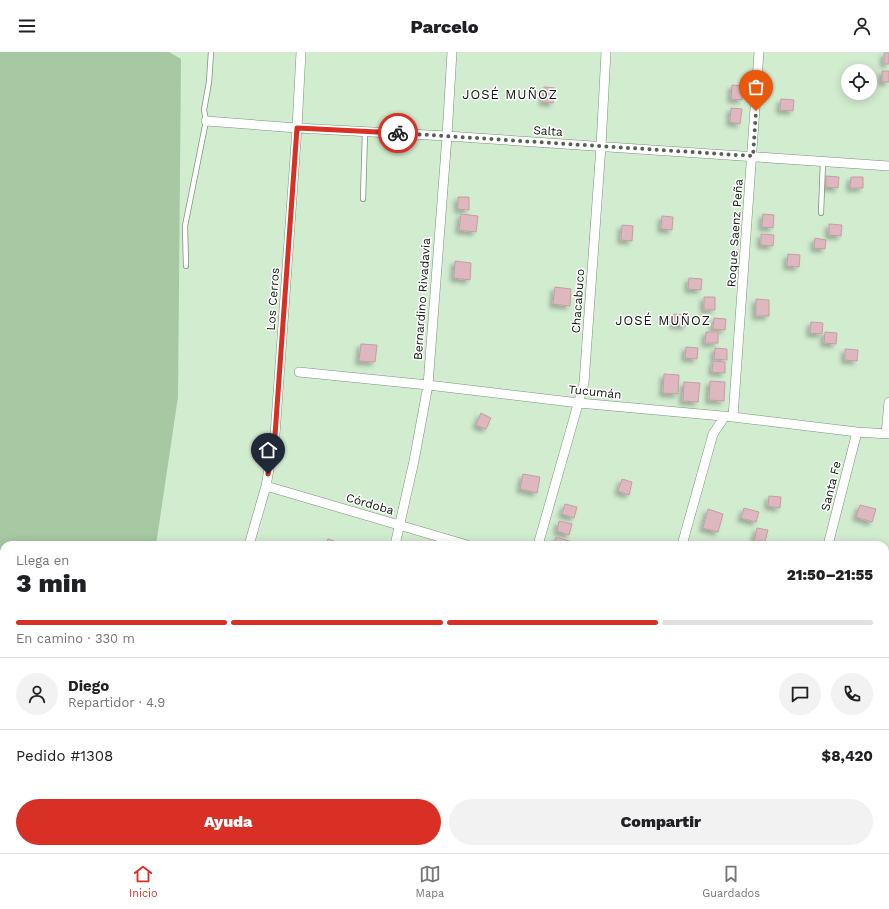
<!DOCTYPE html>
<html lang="es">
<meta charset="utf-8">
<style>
:root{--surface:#fff;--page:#f2f2f2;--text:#202124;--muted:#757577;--line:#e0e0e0;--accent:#d93025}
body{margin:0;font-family:"Work Sans",sans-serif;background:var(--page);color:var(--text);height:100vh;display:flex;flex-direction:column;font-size:15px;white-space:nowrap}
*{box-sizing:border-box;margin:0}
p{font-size:13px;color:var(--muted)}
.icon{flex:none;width:22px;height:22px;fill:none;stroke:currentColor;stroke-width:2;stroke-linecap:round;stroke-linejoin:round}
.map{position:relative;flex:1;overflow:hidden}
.sheet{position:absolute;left:0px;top:489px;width:889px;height:312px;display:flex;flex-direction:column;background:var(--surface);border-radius:12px 12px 0 0;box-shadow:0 2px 10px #0003}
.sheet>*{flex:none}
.buttons{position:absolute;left:841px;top:12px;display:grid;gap:8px}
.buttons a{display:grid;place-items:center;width:36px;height:36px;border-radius:50%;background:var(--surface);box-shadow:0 2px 10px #0003;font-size:20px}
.pin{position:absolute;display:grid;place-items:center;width:34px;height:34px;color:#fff;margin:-41px -17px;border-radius:50% 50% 50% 0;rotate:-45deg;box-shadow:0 0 4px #0007}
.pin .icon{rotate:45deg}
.courier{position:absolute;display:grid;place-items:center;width:40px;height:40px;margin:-20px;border:3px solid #d93025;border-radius:50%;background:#fff;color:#222;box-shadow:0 1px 5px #0007}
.overview em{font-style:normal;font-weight:800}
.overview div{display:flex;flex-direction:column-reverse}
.overview{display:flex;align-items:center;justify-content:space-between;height:68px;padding:0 16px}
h1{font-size:26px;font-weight:800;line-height:30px}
.bar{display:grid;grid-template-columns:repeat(4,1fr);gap:6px 4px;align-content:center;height:48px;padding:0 16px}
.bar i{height:5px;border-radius:3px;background:var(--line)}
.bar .active{background:var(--accent)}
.bar p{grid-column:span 4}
.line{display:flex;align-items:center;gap:10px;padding:0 16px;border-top:1px solid var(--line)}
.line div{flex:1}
.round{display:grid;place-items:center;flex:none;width:42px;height:42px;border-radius:21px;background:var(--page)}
.primary-button{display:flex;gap:8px;margin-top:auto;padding:8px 16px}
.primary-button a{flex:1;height:46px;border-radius:24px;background:var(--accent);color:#fff;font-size:16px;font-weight:800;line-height:46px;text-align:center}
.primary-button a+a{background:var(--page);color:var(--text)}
header{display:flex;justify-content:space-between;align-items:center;height:52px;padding:0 16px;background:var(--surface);font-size:18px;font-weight:800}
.dock{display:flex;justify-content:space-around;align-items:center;height:56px;border-top:1px solid var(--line);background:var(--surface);font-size:11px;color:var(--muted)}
.dock a{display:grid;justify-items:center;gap:2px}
.dock .active{color:var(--accent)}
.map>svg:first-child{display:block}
</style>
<header><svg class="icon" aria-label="menu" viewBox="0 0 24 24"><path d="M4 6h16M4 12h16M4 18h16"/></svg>Parcelo<svg class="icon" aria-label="person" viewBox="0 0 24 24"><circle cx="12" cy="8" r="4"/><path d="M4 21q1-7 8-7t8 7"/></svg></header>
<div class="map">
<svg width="889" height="801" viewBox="0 0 889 801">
<defs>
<filter id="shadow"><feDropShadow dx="-3.5" dy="3.5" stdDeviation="2" flood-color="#0004"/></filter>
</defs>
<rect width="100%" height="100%" fill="#d2ecd0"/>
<!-- green -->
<path fill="#a6c8a3" d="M 0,0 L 169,0 L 181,7 L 178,345 L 156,493 L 4,493 L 4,797 L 113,797 L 112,801 L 0,801 Z"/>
<!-- building -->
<path fill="#dfb7bf" stroke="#c59ea5" filter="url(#shadow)" d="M 884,1 L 889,1 L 889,12 L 884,12 Z
M 882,19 L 889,19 L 889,30 L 882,30 Z
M 732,33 L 743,34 L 742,48 L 731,47 Z
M 544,35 L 555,36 L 553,51 L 543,50 Z
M 781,47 L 794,48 L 793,59 L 780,58 Z
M 731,56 L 742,57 L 740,72 L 730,70 Z
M 826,124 L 839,125 L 838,136 L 826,135 Z
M 851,125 L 863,125 L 863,136 L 850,136 Z
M 458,145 L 469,145 L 469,158 L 458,157 Z
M 461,162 L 478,164 L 476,180 L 459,178 Z
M 763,162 L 774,163 L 773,176 L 762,175 Z
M 662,164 L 673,165 L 672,178 L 661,177 Z
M 829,172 L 842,173 L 841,184 L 829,183 Z
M 622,173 L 633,174 L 632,189 L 621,188 Z
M 761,182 L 774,183 L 773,194 L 761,193 Z
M 815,186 L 826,188 L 825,197 L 814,196 Z
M 788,202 L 800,203 L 799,215 L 787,214 Z
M 455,209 L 471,211 L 470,228 L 454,226 Z
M 689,226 L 702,227 L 701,238 L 688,237 Z
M 555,235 L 571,237 L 570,254 L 553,252 Z
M 704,245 L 715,245 L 715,258 L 704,258 Z
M 756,247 L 769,248 L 769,264 L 756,264 Z
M 674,262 L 687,263 L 686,274 L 673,273 Z
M 714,266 L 726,267 L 725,278 L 713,277 Z
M 811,270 L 823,271 L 822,282 L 810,281 Z
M 706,280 L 718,280 L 718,291 L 705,291 Z
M 825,280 L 837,281 L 836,292 L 824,291 Z
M 361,292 L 377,293 L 375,310 L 359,309 Z
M 686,295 L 698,296 L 697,307 L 685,306 Z
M 715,296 L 727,297 L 727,308 L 714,307 Z
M 845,297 L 858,298 L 857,309 L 845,308 Z
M 713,309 L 725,310 L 725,321 L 712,320 Z
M 664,322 L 679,323 L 678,342 L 663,341 Z
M 710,329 L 725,330 L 724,349 L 709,348 Z
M 684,330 L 700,331 L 698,350 L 683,349 Z
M 481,361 L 491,366 L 486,377 L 476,373 Z
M 523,422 L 540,425 L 537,441 L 520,437 Z
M 622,427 L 632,430 L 629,443 L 618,439 Z
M 769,444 L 781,445 L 780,456 L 768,454 Z
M 565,452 L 577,455 L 574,466 L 562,462 Z
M 860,453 L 876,457 L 872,470 L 856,465 Z
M 744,456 L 759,460 L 756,470 L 741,466 Z
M 708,457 L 723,462 L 718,480 L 703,476 Z
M 559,469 L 572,472 L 569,483 L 557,479 Z
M 757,476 L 768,478 L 764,493 L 754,490 Z
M 556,485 L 573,490 L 572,493 L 554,493 Z
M 328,487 L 343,492 L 343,493 L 326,493 Z
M 885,622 L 889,624 L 889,638 L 885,637 Z
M 885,720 L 889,721 L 889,740 L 885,739 Z
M 708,797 L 728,797 L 727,801 L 707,801 Z"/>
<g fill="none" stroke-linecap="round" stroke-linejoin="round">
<defs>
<path id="lane" d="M 363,147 L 365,80
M 821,161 L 823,109
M 186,214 L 185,174 L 206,69 L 204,58 L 209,30 L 211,0"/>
<path id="street" d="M 206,69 L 297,76 L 447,84 L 889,114
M 299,320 L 428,333 L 579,351 L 733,365 L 857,380 L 889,382
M 733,365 L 759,0
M 886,382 L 889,350
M 266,434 L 467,493
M 249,493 L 266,434 L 275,383 L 297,76 L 301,0
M 395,493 L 414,409 L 428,333 L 447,84 L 452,0
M 538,493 L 584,331 L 601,94 L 606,0
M 682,493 L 713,382 L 725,364
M 828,493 L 857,380
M 885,610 L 889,611
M 542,797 L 557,801
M 312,801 L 313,797
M 454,801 L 455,797
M 599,801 L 600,797
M 745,801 L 746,797
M 885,801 L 889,788"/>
</defs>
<!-- lane casing -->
<use href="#lane" stroke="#7b9378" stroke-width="6"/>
<!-- street casing -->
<use href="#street" stroke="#7b9378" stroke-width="10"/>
<!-- lane -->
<use href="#lane" stroke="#fff" stroke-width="4.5"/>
<!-- street -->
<use href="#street" stroke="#fff" stroke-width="9"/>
</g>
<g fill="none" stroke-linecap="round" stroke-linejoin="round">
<!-- done -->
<path stroke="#526151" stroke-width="4" stroke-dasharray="0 7.2" d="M 398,81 L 753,104 L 756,59"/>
<!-- route -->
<path stroke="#d93025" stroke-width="5" d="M 268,422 L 275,383 L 297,76 L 398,81"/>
</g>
<g text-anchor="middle" stroke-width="3" stroke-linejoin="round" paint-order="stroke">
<!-- street labels -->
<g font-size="12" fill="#0d160c" stroke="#fff">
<text transform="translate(548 79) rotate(4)" y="4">Salta</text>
<text transform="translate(735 181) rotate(-86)" y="4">Roque Saenz Peña</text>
<text transform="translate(273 247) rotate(-86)" y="4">Los Cerros</text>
<text transform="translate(422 247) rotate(-86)" y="4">Bernardino Rivadavia</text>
<text transform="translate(578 249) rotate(-86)" y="4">Chacabuco</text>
<text transform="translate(595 340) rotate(6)" y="4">Tucumán</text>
<text transform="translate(831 434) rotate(-76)" y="4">Santa Fe</text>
<text transform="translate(370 452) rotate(16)" y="4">Córdoba</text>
</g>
<!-- neighbourhood labels -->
<g font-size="13" letter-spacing="1" fill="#0d160c" stroke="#fff">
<text x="510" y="47">JOSÉ MUÑOZ</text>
<text x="663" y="273">JOSÉ MUÑOZ</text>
</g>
</g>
</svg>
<div class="buttons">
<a><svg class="icon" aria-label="locate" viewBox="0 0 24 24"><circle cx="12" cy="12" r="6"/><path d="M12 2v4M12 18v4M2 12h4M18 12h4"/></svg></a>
</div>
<div class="pin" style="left:756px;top:59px;background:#ea580c"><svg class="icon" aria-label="bag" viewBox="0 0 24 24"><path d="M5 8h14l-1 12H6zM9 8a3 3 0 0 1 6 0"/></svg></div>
<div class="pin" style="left:268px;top:422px;background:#1f2937"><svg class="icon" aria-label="home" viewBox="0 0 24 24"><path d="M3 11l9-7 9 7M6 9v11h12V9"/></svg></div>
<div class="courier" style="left:398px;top:81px"><svg class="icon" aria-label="bike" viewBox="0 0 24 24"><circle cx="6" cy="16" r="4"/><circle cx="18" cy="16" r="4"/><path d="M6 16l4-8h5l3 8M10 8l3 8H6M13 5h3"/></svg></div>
<section class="sheet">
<div class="overview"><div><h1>3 min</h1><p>Llega en</p></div><em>21:50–21:55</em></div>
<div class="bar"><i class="active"></i><i class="active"></i><i class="active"></i><i></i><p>En camino · 330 m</p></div>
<div class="line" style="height:72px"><a class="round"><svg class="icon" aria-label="person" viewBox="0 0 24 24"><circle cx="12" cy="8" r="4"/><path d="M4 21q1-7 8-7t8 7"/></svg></a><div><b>Diego</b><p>Repartidor · 4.9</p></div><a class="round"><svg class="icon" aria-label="chat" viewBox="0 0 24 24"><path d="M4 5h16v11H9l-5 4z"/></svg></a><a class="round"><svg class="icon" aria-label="phone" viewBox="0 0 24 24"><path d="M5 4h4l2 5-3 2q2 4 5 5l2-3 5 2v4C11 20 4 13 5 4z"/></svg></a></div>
<div class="line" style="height:52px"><div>Pedido #1308</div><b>$8,420</b></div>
<div class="primary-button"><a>Ayuda</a><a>Compartir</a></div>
</section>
</div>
<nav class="dock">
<a class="active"><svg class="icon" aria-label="home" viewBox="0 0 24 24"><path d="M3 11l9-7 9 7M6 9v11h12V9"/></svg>Inicio</a>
<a><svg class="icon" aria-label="map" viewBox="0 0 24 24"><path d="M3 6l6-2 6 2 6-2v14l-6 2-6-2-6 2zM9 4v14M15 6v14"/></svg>Mapa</a>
<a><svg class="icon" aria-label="saved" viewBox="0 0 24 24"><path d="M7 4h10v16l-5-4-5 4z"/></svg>Guardados</a>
</nav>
